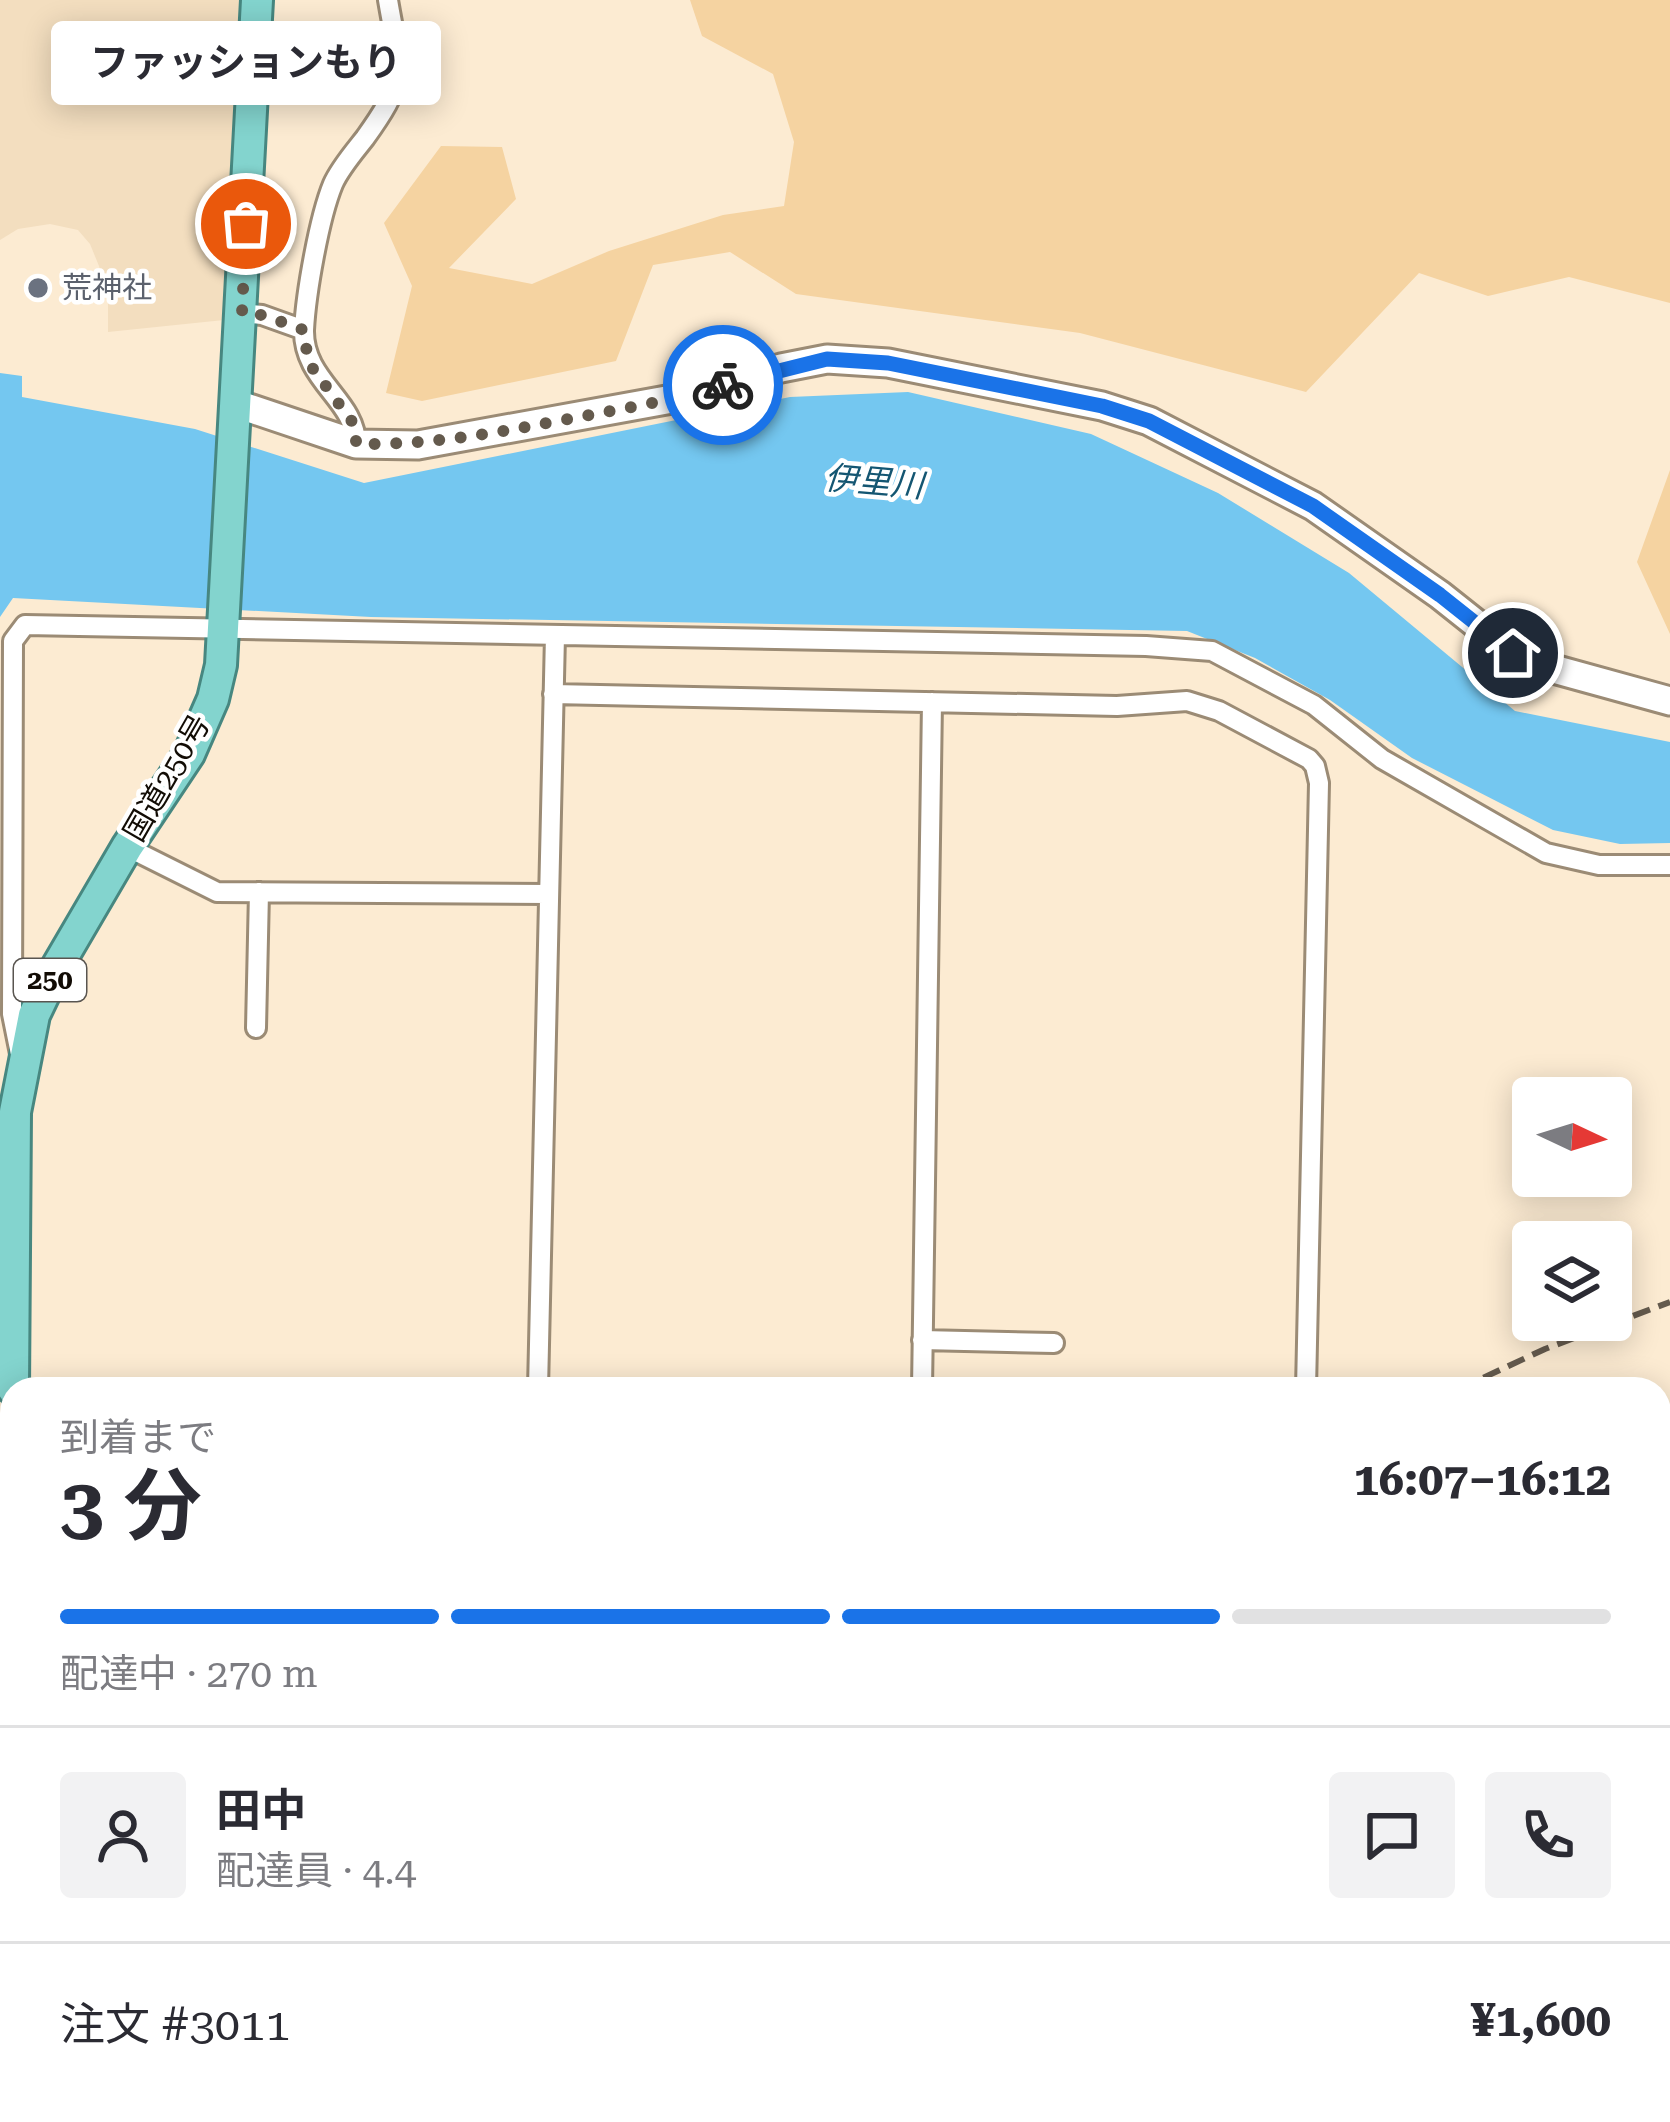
<!DOCTYPE html>
<html lang="ja">
<meta charset="utf-8">
<style>
:root{--surface:#fff;--page:#f2f2f3;--text:#2b2b33;--muted:#7c7c81;--line:#e1e1e2;--accent:#1a73e8}
body{margin:0;font-family:"Roboto Serif","Noto Sans JP",serif;background:var(--page);color:var(--text);height:100vh;display:flex;flex-direction:column;font-size:45px;white-space:nowrap}
*{box-sizing:border-box;margin:0}
p{font-size:39px;color:var(--muted)}
.icon{flex:none;width:66px;height:66px;fill:none;stroke:currentColor;stroke-width:2;stroke-linecap:round;stroke-linejoin:round}
.map{position:relative;flex:1;overflow:hidden}
.sheet{position:absolute;left:0px;top:1377px;width:1671px;height:747px;display:flex;flex-direction:column;background:var(--surface);border-radius:36px 36px 0 0;box-shadow:0 6px 30px #0003}
.sheet>*{flex:none}
.needle{width:78px;rotate:94deg}
.controls{position:absolute;left:1512px;top:1077px;display:grid;gap:24px}
.controls a{display:grid;place-items:center;width:120px;height:120px;border-radius:12px;background:var(--surface);box-shadow:0 6px 30px #0003;font-size:60px}
.pin{position:absolute;display:grid;place-items:center;width:102px;height:102px;color:#fff;margin:-51px;border:6px solid #fff;border-radius:50%;box-shadow:0 3px 12px #0007}
.courier{position:absolute;display:grid;place-items:center;width:120px;height:120px;margin:-60px;border:9px solid #1a73e8;border-radius:50%;background:#fff;color:#222;box-shadow:0 3px 15px #0007}
.bubble{position:absolute;height:84px;border-radius:12px;background:var(--surface);box-shadow:0 6px 30px #0003;font-size:39px;font-weight:700;line-height:84px;text-align:center}
.head em{font-style:normal;font-weight:700}
.head div{display:flex;flex-direction:column-reverse}
.head{display:flex;align-items:center;justify-content:space-between;height:204px;padding:0 60px}
h1{font-size:78px;font-weight:700;line-height:90px}
.bar{display:grid;grid-template-columns:repeat(4,1fr);gap:18px 12px;align-content:center;height:144px;padding:0 60px}
.bar i{height:15px;border-radius:9px;background:var(--line)}
.bar .current{background:var(--accent)}
.bar p{grid-column:span 4}
.line{display:flex;align-items:center;gap:30px;padding:0 60px;border-top:3px solid var(--line)}
.line div{flex:1}
.round{display:grid;place-items:center;flex:none;width:126px;height:126px;border-radius:12px;background:var(--page)}
.map>svg:first-child{display:block}
</style>
<div class="map">
<svg width="1670" height="2122" viewBox="0 0 1670 2122">
<rect width="100%" height="100%" fill="#fcebd2"/>
<!-- built -->
<path fill="#f3debf" d="M 0,0 L 245,0 L 224,320 L 108,332 L 108,300 L 99,266 L 90,244 L 78,230 L 50,224 L 18,229 L 0,240 Z"/>
<!-- green -->
<path fill="#f5d3a1" d="M 690,0 L 1670,0 L 1670,303 L 1569,277 L 1488,296 L 1419,273 L 1306,392 L 1080,333 L 796,294 L 730,252 L 653,265 L 616,361 L 422,401 L 386,393 L 412,286 L 384,223 L 441,146 L 502,147 L 516,199 L 449,268 L 532,284 L 609,251 L 723,215 L 784,206 L 794,142 L 773,74 L 702,36 Z
M 1670,470 L 1670,634 L 1637,562 Z
M 1670,1882 L 1670,2122 L 756,2122 L 774,2112 L 1659,2112 L 1659,1884 Z"/>
<!-- water -->
<path fill="#74c7f0" d="M 0,373 L 22,376 L 22,397 L 195,429 L 364,483 L 790,397 L 908,392 L 1091,434 L 1218,493 L 1349,573 L 1515,711 L 1670,742 L 1670,843 L 1620,844 L 1553,830 L 1412,758 L 1330,700 L 1255,658 L 1187,631 L 371,617 L 13,598 L 0,617 Z"/>
<g fill="none" stroke-linecap="round" stroke-linejoin="round">
<defs>
<path id="minor" d="M 242,313 L 262,315 L 304,330
M 356,444 C 356,400 303,381 304,330 C 306,293 319,218 333,184 C 340,168 354,152 365,138 C 409,77 400,71 388,0
M 553,694 L 1117,706 L 1187,701 L 1219,711 L 1309,759 L 1315,766 L 1319,783 L 1306,1389
M 127,847 L 217,892 L 548,894
M 256,1028 L 259,892
M 21,1059 L 12,1014 L 13,641 L 25,625 L 1146,646 L 1212,651 L 1314,705 L 1382,759 L 1546,853 L 1599,865 L 1670,865
M 922,1340 L 1054,1343
M 538,1389 L 555,635
M 922,1389 L 932,702
M 1659,1657 L 1670,1657
M 1659,1743 L 1670,1740
M 0,2064 L 12,2065
M 66,2122 L 71,2112"/>
<path id="secondary" d="M 237,404 L 356,444 L 418,445 L 683,397 L 781,368 L 827,359 L 888,363 L 1102,406 L 1149,421 L 1313,506 L 1440,595 L 1513,653 L 1550,668 L 1670,701
M 1659,2007 L 1670,2005
M 1022,2122 L 1064,2112"/>
<path id="trunk" d="M 13,1389 L 15,1112 L 34,1015 L 58,965 L 127,847 L 189,754 L 213,699 L 221,665 L 257,0
M 0,1978 L 10,1908 L 12,1595"/>
</defs>
<!-- minor casing -->
<use href="#minor" stroke="#9b8b75" stroke-width="24"/>
<!-- secondary casing -->
<use href="#secondary" stroke="#9b8b75" stroke-width="33"/>
<!-- trunk casing -->
<use href="#trunk" stroke="#478780" stroke-width="36"/>
<!-- minor -->
<use href="#minor" stroke="#fff" stroke-width="18"/>
<!-- secondary -->
<use href="#secondary" stroke="#fff" stroke-width="27"/>
<!-- trunk -->
<use href="#trunk" stroke="#83d4ce" stroke-width="30"/>
<!-- rail -->
<path stroke="#655b4e" stroke-width="6" stroke-dasharray="18 9" stroke-linecap="butt" d="M 1459,1389 L 1545,1349 L 1670,1302
M 558,2122 L 566,2112"/>
</g>
<g fill="none" stroke-linecap="round" stroke-linejoin="round">
<!-- done -->
<path stroke="#645a4d" stroke-width="12" stroke-dasharray="0 21.6" d="M 246,224 L 242,313 L 262,315 L 304,330 L 308,362 L 356,427 L 356,444 C 430,445 496,433 568,419 C 620,409 673,401 723,385"/>
<!-- route -->
<path stroke="#1a73e8" stroke-width="15" d="M 723,385 L 827,359 L 888,363 L 1102,406 L 1149,421 L 1313,506 L 1440,595 L 1513,653"/>
</g>
<!-- markers -->
<circle fill="#6b7280" stroke="#fff" stroke-width="4.5" cx="38" cy="288" r="12"/>
<g text-anchor="middle" stroke-width="9" stroke-linejoin="round" paint-order="stroke">
<!-- shield labels -->
<rect fill="#fff" stroke="#595550" stroke-width="3" x="14" y="959" width="72" height="42" rx="9"/>
<g font-size="27" font-weight="bold" fill="#120c05">
<text x="50" y="989">250</text>
</g>
<!-- worship labels -->
<g font-size="30" fill="#5b616d" stroke="#fff" text-anchor="start">
<text x="62" y="298">荒神社</text>
</g>
<!-- street labels -->
<g font-size="30" fill="#120c05" stroke="#fff">
<text transform="translate(167 778) rotate(-60)" y="10">国道250号</text>
</g>
<!-- water labels -->
<g font-size="33" font-style="italic" fill="#145672" stroke="#fff">
<text transform="translate(874 481) rotate(5)" y="12">伊里川</text>
</g>
</g>
</svg>
<div class="controls">
<a><svg class="needle" viewBox="-14 -14 28 28"><path d="M0-13l5 13h-10z" fill="#e53935"/><path d="M0 13l5-13h-10z" fill="#7c7c81"/></svg></a>
<a><svg class="icon" aria-label="layers" viewBox="0 0 24 24"><path d="M12 4l9 5-9 5-9-5zM3 14l9 5 9-5"/></svg></a>
</div>
<div class="pin" style="left:246px;top:224px;background:#ea580c"><svg class="icon" aria-label="bag" viewBox="0 0 24 24"><path d="M5 8h14l-1 12H6zM9 8a3 3 0 0 1 6 0"/></svg></div>
<div class="pin" style="left:1513px;top:653px;background:#1f2937"><svg class="icon" aria-label="home" viewBox="0 0 24 24"><path d="M3 11l9-7 9 7M6 9v11h12V9"/></svg></div>
<div class="courier" style="left:723px;top:385px"><svg class="icon" aria-label="bike" viewBox="0 0 24 24"><circle cx="6" cy="16" r="4"/><circle cx="18" cy="16" r="4"/><path d="M6 16l4-8h5l3 8M10 8l3 8H6M13 5h3"/></svg></div>
<div class="bubble" style="left:51px;top:21px;width:390px">ファッションもり</div>
<section class="sheet">
<div class="head"><div><h1>3 分</h1><p>到着まで</p></div><em>16:07–16:12</em></div>
<div class="bar"><i class="current"></i><i class="current"></i><i class="current"></i><i></i><p>配達中 · 270 m</p></div>
<div class="line" style="height:216px"><a class="round"><svg class="icon" aria-label="person" viewBox="0 0 24 24"><circle cx="12" cy="8" r="4"/><path d="M4 21q1-7 8-7t8 7"/></svg></a><div><b>田中</b><p>配達員 · 4.4</p></div><a class="round"><svg class="icon" aria-label="chat" viewBox="0 0 24 24"><path d="M4 5h16v11H9l-5 4z"/></svg></a><a class="round"><svg class="icon" aria-label="phone" viewBox="0 0 24 24"><path d="M5 4h4l2 5-3 2q2 4 5 5l2-3 5 2v4C11 20 4 13 5 4z"/></svg></a></div>
<div class="line" style="height:156px"><div>注文 #3011</div><b>¥1,600</b></div>
</section>
</div>
